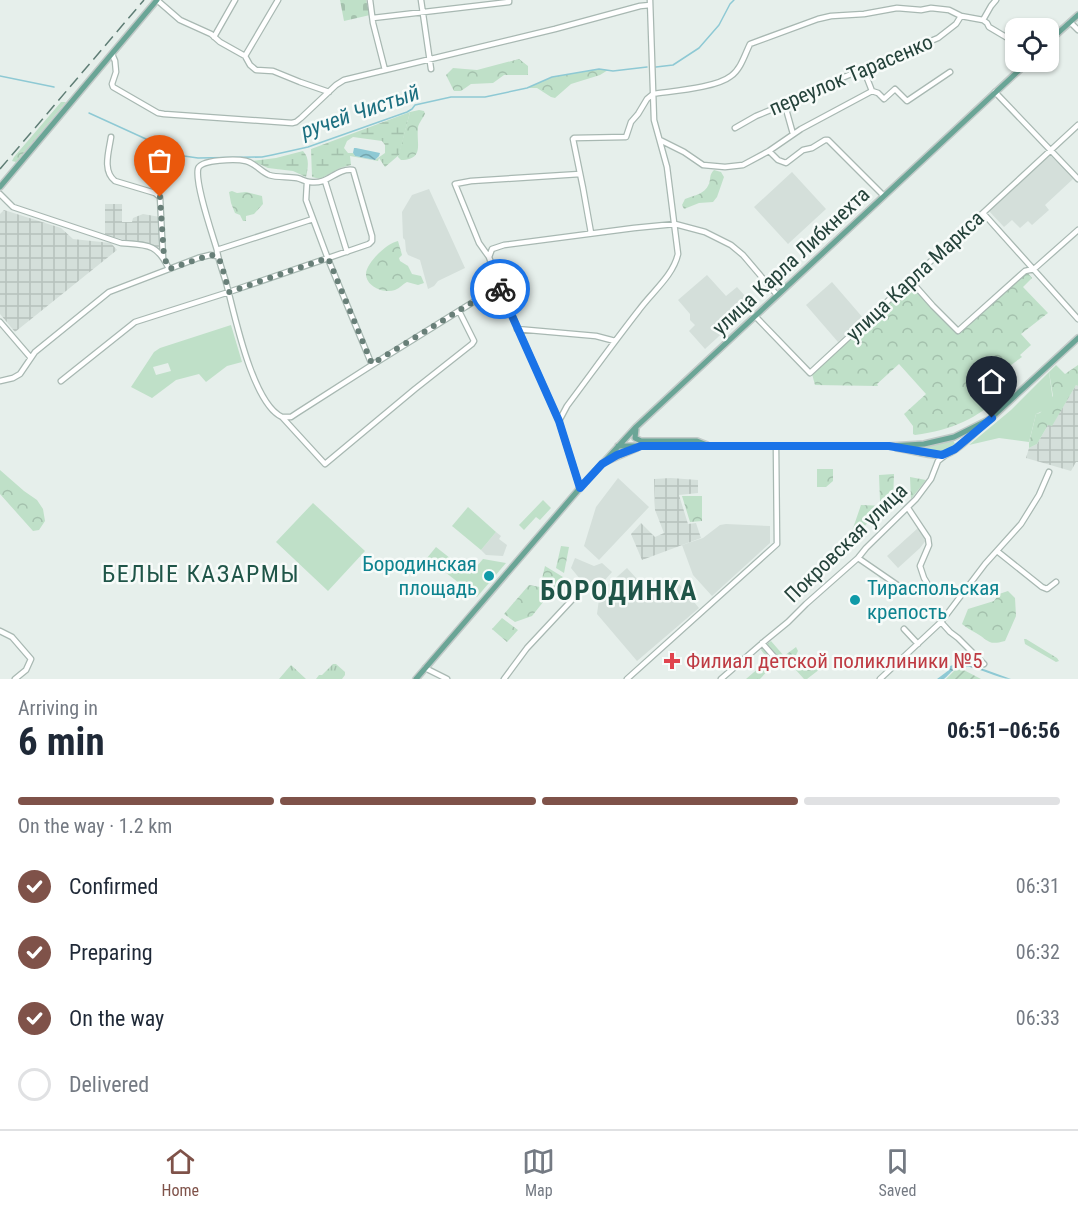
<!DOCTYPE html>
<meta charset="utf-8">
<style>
:root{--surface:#fff;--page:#f2f2f3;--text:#1f2937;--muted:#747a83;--line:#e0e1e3;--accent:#7f5249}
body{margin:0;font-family:"Roboto Condensed",sans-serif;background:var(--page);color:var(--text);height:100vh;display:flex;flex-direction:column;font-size:22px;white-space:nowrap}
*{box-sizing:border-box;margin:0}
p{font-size:20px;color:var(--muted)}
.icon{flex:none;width:33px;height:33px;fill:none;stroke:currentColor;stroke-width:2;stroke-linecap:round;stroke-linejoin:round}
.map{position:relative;height:679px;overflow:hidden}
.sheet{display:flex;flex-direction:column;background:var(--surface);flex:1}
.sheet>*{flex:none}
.fabs{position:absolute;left:1005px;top:18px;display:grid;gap:12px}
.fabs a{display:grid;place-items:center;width:54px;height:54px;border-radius:12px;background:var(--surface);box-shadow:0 2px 4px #0004;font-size:30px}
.pin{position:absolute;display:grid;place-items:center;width:51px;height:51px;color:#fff;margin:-62px -26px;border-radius:50% 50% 50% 0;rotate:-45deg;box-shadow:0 0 6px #0007}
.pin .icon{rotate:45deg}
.courier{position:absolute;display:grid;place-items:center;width:60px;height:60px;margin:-30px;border:4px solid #1a73e8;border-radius:50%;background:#fff;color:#222;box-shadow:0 2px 8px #0007}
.headline em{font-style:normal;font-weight:700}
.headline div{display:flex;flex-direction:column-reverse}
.headline{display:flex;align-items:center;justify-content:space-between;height:102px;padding:0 18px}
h1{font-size:39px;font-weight:700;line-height:45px}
.bar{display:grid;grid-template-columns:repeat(4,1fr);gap:9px 6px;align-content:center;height:72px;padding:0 18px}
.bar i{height:8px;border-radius:4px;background:var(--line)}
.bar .on{background:var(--accent)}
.bar p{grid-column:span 4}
ol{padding:0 18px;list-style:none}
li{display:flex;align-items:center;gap:18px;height:66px}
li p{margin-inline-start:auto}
li .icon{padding:6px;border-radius:50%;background:var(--accent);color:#fff;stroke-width:4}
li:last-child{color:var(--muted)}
li i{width:33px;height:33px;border:3px solid var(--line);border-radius:50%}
.dock{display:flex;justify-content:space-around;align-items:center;height:84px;border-top:2px solid var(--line);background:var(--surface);font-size:16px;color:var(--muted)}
.dock a{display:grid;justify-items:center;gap:3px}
.dock .on{color:var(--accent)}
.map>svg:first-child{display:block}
</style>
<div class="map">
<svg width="1078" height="679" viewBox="0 0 1078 679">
<defs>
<pattern id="industrial-grid" width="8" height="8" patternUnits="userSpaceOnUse" patternTransform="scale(1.5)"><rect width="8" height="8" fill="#d4dfda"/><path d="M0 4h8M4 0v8" fill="none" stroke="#b6c1bc"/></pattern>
<pattern id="grass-tufts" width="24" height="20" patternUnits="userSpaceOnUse" patternTransform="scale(1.5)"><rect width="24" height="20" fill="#bfe0c8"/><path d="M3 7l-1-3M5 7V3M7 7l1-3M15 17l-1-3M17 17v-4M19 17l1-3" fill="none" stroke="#a4c1ad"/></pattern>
<pattern id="forest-crowns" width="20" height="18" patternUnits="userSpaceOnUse" patternTransform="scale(1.5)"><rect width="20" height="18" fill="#bfe0c8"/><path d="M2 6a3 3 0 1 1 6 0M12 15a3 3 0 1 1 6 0" fill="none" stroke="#a4c1ad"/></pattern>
<pattern id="wetland-marsh" width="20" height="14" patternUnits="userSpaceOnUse" patternTransform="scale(1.5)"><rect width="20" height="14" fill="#bfe0c8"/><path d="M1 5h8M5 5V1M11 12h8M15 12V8" fill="none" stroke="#a4c1ad"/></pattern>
<pattern id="cemetery-stones" width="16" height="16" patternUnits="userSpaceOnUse" patternTransform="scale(1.5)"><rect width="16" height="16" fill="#bfe0c8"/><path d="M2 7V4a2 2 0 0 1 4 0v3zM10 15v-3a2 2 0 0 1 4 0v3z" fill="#a4c1ad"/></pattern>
<pattern id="garden-furrows" width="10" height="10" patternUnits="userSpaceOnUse" patternTransform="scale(1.5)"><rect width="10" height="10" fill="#bfe0c8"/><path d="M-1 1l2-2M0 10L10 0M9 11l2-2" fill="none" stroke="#a4c1ad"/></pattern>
<pattern id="water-waves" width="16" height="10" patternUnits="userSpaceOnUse" patternTransform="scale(1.5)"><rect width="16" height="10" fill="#8ec9d4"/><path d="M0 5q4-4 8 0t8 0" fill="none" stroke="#74a5ad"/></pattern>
</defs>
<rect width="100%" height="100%" fill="#e6efeb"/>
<!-- built -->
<path fill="#d4dfda" d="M 1050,155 L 1073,179 L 1045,205 L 1049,210 L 1032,225 L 1028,221 L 1020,228 L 1012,220 L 1004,227 L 989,211 Z
M 792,172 L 826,209 L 788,244 L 754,207 Z
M 429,189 L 465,268 L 438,281 L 434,286 L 428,289 L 420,260 L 408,255 L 406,251 L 405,240 L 403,238 L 402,212 L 412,195 Z
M 707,275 L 726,296 L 737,287 L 753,305 L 705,349 L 689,331 L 695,325 L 690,320 L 690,314 L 678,300 Z
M 832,282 L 864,319 L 838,342 L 806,305 Z
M 618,478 L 649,507 L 599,560 L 584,546 L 596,507 Z
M 726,524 L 770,526 L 770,543 L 712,596 L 693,575 L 682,545 L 703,538 L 720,525 Z
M 918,528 L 927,539 L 920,548 L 898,568 L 887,556 Z
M 496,532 L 501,536 L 499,539 L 507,545 L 503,556 L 486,555 L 481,550 Z
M 575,558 L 594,566 L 602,563 L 612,572 L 597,589 L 590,587 L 580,579 L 571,568 Z
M 627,568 L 647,590 L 679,584 L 699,608 L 637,661 L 597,614 L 600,592 Z"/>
<!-- industrial -->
<path fill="url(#industrial-grid)" d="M 105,204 L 122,204 L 122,222 L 132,222 L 133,218 L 143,214 L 160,217 L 160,248 L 105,235 Z
M 4,210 L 61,228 L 73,239 L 111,243 L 117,250 L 15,332 L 0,314 L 0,214 Z
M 1076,385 L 1078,386 L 1078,462 L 1076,462 L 1071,471 L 1026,458 L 1029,448 L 1037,444 L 1048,425 L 1052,425 Z
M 671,478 L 698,480 L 698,493 L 679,495 L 688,524 L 696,523 L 701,538 L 642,560 L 631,534 L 641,523 L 655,537 L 664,533 L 655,510 L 654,479 Z"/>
<!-- grass -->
<path fill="url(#grass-tufts)" d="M 953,440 L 955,444 L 942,452 L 925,449 L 926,446 Z
M 333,664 L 336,664 L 345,672 L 345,675 L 342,679 L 316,679 L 319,675 L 322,675 Z
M 291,665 L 306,679 L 279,679 Z"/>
<!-- forest -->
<path fill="url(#forest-crowns)" d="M 519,59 L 528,66 L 528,75 L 504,75 L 493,83 L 471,84 L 461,91 L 454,91 L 446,75 L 453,68 L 477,70 Z
M 599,69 L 608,70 L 600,75 L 571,84 L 555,98 L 551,97 L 537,88 L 527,88 L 552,77 Z
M 61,102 L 66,102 L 16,162 L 12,161 L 14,157 Z
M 419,110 L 424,111 L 425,114 C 423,118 419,123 418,127 C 416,144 425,159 401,160 L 398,157 L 410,112 Z
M 714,170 L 721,172 L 724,177 L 717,197 L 713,202 L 699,203 L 684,209 L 682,205 L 685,199 C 694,195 704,195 709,184 C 711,178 709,175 714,170 Z
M 232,191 L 237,193 L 246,192 L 262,196 L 263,204 L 254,214 L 246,216 L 246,221 L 243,221 L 240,215 L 235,213 L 231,203 L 229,192 Z
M 398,241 L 402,255 L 399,258 L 400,261 L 408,266 L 412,274 L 421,276 L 424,283 L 418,285 L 407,282 C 403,284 400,288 395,290 C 385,294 366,287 366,274 C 366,263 387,243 398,241 Z
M 1027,272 L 1032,278 L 1023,287 L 1048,313 L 1021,334 L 1031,345 L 1020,355 L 1022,357 L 1000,373 L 1004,377 L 1001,382 L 1006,389 L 1003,392 L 1005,394 C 975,419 953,430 915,435 L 913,434 L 913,426 L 904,414 L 926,394 L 899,364 L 877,384 L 878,386 L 815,385 L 812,374 L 910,284 L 932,308 L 958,334 Z
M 1056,365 L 1065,374 L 1078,365 L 1078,386 L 1076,385 L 1052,426 L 1048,425 L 1037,444 L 1029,448 L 1029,443 L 1036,414 L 1040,413 L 1053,396 L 1049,372 Z
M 817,469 L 833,469 L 833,481 L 826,487 L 817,487 Z
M 0,470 L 24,491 L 37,500 L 43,509 L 45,521 L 39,530 L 33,531 L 0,494 Z
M 894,474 L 893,502 L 880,501 L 879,475 Z
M 910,477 L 926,480 L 911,499 Z
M 682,496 L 702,496 L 702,521 L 690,522 Z
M 861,505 L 886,506 L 856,534 L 851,534 Z
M 561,546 L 569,547 L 564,573 L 556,568 Z
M 545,566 L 563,577 L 532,616 L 515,622 L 504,614 L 529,585 L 540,587 Z
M 1008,591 L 1015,598 L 1016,616 L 1005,641 C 987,646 989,640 976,633 C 971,630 967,628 962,624 L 968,609 L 994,601 L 999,594 Z
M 502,618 L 518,630 L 507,642 L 492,629 Z
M 1024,639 L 1026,639 L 1057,658 L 1059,661 L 1056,662 L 1025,644 Z
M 771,641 L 784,656 L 796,647 L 798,651 L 796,655 L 781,661 L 767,644 Z
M 763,647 L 774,659 L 773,665 L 760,679 L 746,679 L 767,661 L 767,657 L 761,650 Z"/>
<!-- wetland -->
<path fill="url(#wetland-marsh)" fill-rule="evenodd" d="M 410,112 L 399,155 L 385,167 L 379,158 L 378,161 L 350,156 L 351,165 L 340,168 L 320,179 L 312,177 L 311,149 ZM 353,137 L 382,141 L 385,145 L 385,153 L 375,160 L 355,156 L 353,153 L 348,153 L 344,148 L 347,141 Z
M 303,151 C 310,158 308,168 306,177 L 293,171 L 268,168 L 253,161 L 276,158 Z"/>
<!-- cemetery -->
<path fill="url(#cemetery-stones)" d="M 340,0 L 366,0 L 370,15 L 344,21 Z
M 810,657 L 820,669 L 807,679 L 804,679 L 795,669 Z"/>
<!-- park -->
<path fill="#bfe0c8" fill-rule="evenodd" d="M 231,325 L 242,362 L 227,366 L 206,382 L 199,374 L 176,380 L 152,398 L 131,387 L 154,352 L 160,348 ZM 168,363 L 171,371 L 156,375 L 153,367 Z
M 1049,372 L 1053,401 L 1047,409 L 1036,414 L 1029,442 L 999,438 L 969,445 L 1011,410 Z
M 543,500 L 551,508 L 540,520 L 536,517 L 524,530 L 519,525 Z
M 313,503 L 365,551 L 328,591 L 276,542 Z
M 468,507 L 496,532 L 481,550 L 452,526 Z
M 436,547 L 470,574 L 483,559 L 506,563 L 477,597 L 427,558 Z"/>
<!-- garden -->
<path fill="url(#garden-furrows)" d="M 958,667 L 981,679 L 946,679 Z"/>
<!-- water -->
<path fill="url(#water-waves)" d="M 354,148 L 356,148 L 380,153 L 379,156 L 375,160 L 355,156 L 353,153 Z
M 959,663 L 967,663 L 1011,679 C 994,679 969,660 955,669 C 951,671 948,676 944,679 L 937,679 L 949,670 L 950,666 Z"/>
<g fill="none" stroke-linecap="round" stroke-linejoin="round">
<!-- stream -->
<path stroke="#8ec9d4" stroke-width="1.5" d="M 656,67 L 673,65 L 699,48 L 719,25 L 730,4 L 734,0
M 0,76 L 54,87
M 89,113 L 146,139 L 162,148 L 184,156 L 198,158 L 262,157 L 272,155 L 308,147 L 407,112 L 412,109 L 415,105 L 451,97 L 485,97 L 527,88 L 552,77 L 599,69 L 613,71 L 647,67"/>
<defs>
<path id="minor" d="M 157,0 L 180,20 L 211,34 L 220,42 L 245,56 L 250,65 L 256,70 L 273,71 L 300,82 L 329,92
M 370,0 L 373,23 L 385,70
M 421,0 L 431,69
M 373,18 L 509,2 L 509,0
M 983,20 L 991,6 L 996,0
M 1070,22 L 1078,30
M 214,37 L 235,0
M 112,54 L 115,61 L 116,72 L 112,84 L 113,87 L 158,113 L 164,114 L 292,123 L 296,122 L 301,118 L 336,85 L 344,80 L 555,29 L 640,6 L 650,5
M 245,56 L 278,0
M 863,68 L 872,91
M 995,92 L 1078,179
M 784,102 L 793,134
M 735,128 L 756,116 L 773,109 L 784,102 L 938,38 L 956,24 L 961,16
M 111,137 C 109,151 102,171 115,181 L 155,193 L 160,197 L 163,257
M 660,140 L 684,152 L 703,165 L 725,167 L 743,165 L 769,151 L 801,129 L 872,91 L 878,93 L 884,99 L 895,89 L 907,101 L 950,72
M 769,151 L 778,160 L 786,163 L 803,150 L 812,148 L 825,140 L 828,140 L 884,196
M 325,181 L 347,252
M 307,182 L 306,200 L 328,259 L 372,365
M 0,194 L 13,207 L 121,243 C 147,245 157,243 169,269
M 983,213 L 1078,319
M 591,233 L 583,188 L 573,139 L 574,138 L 626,137 L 631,122 L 638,114 L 647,99 L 653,94 C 672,91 716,88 731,76 C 741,69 745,54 750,44 L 818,19 L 831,16 L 864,14 L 897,8 L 921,10 L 931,8 L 949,10 L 961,16 L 983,20 L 987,23 L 989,27 L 1016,43
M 217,250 L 313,219
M 489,257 L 492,249 L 504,245 L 634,228 L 675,224 L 705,232 L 731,245 L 743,255 L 777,295
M 910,280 L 933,306 L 958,331 L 1025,271 L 1034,269 L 1078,230
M 755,316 L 810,373 L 1078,125
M 0,322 L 31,358
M 517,329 L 596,336 L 615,341
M 0,381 L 13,378 L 20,374 L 35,352 L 109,292 L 198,258 L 210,255 L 217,256
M 61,381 L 135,322 L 229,292 L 369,244 L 372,241 L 372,236 L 353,170 C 335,168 329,185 310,182 C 305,182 302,179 297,178 C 288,176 278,178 269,175 C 261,172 255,163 246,161 C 237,159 200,159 198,169 C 195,184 212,233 217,250 C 217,257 225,277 227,286 C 235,317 253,404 282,417 L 291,417 L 297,413 L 372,365 L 499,286
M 282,417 L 325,464 L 415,389 L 472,344 L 474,341 L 459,311
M 559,421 L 567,406 C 591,374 614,342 639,310 C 652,292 673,276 678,254 L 667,167 L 654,120 L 650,0
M 580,488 L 559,421 L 499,286 L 489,257 L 479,243 L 455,184 L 471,181 L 580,174
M 908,508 L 928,538 L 929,545 L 920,566 L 924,578 L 930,588 L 936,591 L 965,592
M 997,551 L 1042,587 L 1047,589 L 1056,582
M 858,558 L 906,591
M 941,622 L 950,632 L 958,638 L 984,664
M 904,629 L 918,644
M 0,631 L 12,637 L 31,659 L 26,670 L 15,679
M 762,643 L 777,660
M 425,668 L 447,679
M 504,679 L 527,648 L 584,587
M 627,679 L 777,544 L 776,446
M 721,679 L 766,640 L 788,622 L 806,604 L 858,558 L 866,548 L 916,499 L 931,479 L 938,461 L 947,454
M 880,679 L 941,622 L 985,564 L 1021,524 L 1039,495 L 1049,472"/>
<path id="major" d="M 1048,42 L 1078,15
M 0,187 L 157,0
M 989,420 L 1078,338
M 636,429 L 635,438 L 641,441 L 697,441 L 707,445
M 618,446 L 889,446 L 924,444 L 954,437 L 992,418
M 897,448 C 910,450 932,457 944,455 C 957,452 972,435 982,426
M 607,461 L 637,448
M 416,679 L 580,488 L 636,427 L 1028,62"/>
</defs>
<!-- minor casing -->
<use href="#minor" stroke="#a8b8b2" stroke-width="7"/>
<!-- major casing -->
<use href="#major" stroke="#c2cac8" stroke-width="8"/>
<!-- minor -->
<use href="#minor" stroke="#fff" stroke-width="4.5"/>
<!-- major -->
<use href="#major" stroke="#6aa596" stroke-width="5"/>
<!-- rail -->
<path stroke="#5f7d75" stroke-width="1.5" stroke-dasharray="12 6" stroke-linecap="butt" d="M 0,169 L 144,0"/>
</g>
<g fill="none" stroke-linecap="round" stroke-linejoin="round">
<!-- done -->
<path stroke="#687f78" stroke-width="6" stroke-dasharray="0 10.8" d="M 160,197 L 164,257 L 169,269 L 210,255 L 217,256 L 221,263 L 229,292 L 328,258 L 372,364 L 499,286 L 500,289"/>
<!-- route -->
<path stroke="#1a73e8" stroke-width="8" d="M 500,289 L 559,421 L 580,488 L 602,464 L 617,455 L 641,446 L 889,446 L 942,455 L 955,449 L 992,418"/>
</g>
<!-- markers -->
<g fill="#0f9aa8" stroke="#f7fbf9" stroke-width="2">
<circle cx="489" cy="576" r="6"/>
<circle cx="855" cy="600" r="6"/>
</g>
<path fill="#e0444e" stroke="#f7fbf9" stroke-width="2" d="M669 652h6v6h6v6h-6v6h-6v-6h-6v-6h6z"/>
<g text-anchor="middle" stroke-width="5" stroke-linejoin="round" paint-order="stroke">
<!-- street labels -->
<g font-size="21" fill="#24423a" stroke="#f7fbf9">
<text transform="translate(851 75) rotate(-23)" y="7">переулок Тарасенко</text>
<text transform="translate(791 261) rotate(-43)" y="7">улица Карла Либкнехта</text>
<text transform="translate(915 276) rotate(-43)" y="7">улица Карла Маркса</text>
<text transform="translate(846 543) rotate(-44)" y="7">Покровская улица</text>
</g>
<!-- culture labels -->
<g font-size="21" fill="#0d838f" stroke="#f7fbf9" text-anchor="end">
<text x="477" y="571">Бородинская<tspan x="477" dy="24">площадь</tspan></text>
<text x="867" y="595" text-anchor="start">Тираспольская<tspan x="867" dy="24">крепость</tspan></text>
</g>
<!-- health labels -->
<g font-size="21" fill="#be3a42" stroke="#f7fbf9" text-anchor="start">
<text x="686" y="668">Филиал детской поликлиники №5</text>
</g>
<!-- water labels -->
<g font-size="22" font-style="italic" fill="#1c6f80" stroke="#f7fbf9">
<text transform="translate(360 111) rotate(-19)" y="8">ручей Чистый</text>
</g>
<!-- quarter labels -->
<g font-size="24" letter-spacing="1.5" fill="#1f5548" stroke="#f7fbf9">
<text x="201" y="582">БЕЛЫЕ КАЗАРМЫ</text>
</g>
<!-- district labels -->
<g font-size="27" font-weight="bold" letter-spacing="1.5" fill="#1f5548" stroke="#f7fbf9">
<text x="619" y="600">БОРОДИНКА</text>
</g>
</g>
</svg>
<div class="fabs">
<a><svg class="icon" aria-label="locate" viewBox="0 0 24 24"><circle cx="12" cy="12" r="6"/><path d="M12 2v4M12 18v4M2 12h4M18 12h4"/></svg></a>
</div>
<div class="pin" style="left:160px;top:197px;background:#ea580c"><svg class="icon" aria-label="bag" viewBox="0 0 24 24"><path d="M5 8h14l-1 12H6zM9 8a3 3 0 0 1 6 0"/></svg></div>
<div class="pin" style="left:992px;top:418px;background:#1f2937"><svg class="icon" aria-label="home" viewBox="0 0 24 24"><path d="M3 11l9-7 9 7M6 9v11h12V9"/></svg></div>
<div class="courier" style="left:500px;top:289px"><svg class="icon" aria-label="bike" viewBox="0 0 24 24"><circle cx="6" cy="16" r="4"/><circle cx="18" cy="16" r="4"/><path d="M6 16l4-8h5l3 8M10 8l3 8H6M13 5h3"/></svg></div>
</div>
<section class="sheet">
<div class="headline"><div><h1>6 min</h1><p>Arriving in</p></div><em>06:51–06:56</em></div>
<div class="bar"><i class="on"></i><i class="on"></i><i class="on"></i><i></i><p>On the way · 1.2 km</p></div>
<ol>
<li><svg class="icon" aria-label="check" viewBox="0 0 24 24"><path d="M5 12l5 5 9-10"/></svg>Confirmed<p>06:31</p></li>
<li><svg class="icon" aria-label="check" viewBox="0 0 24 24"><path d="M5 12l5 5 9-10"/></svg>Preparing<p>06:32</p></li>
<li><svg class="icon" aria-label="check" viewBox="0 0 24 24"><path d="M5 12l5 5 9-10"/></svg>On the way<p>06:33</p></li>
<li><i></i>Delivered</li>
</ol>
</section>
<nav class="dock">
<a class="on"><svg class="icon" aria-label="home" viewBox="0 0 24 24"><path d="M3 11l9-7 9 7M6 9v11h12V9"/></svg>Home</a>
<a><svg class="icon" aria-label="map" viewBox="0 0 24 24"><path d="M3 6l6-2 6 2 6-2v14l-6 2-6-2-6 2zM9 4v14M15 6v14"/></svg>Map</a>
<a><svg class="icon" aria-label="saved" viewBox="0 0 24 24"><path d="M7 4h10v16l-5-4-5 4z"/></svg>Saved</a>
</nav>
